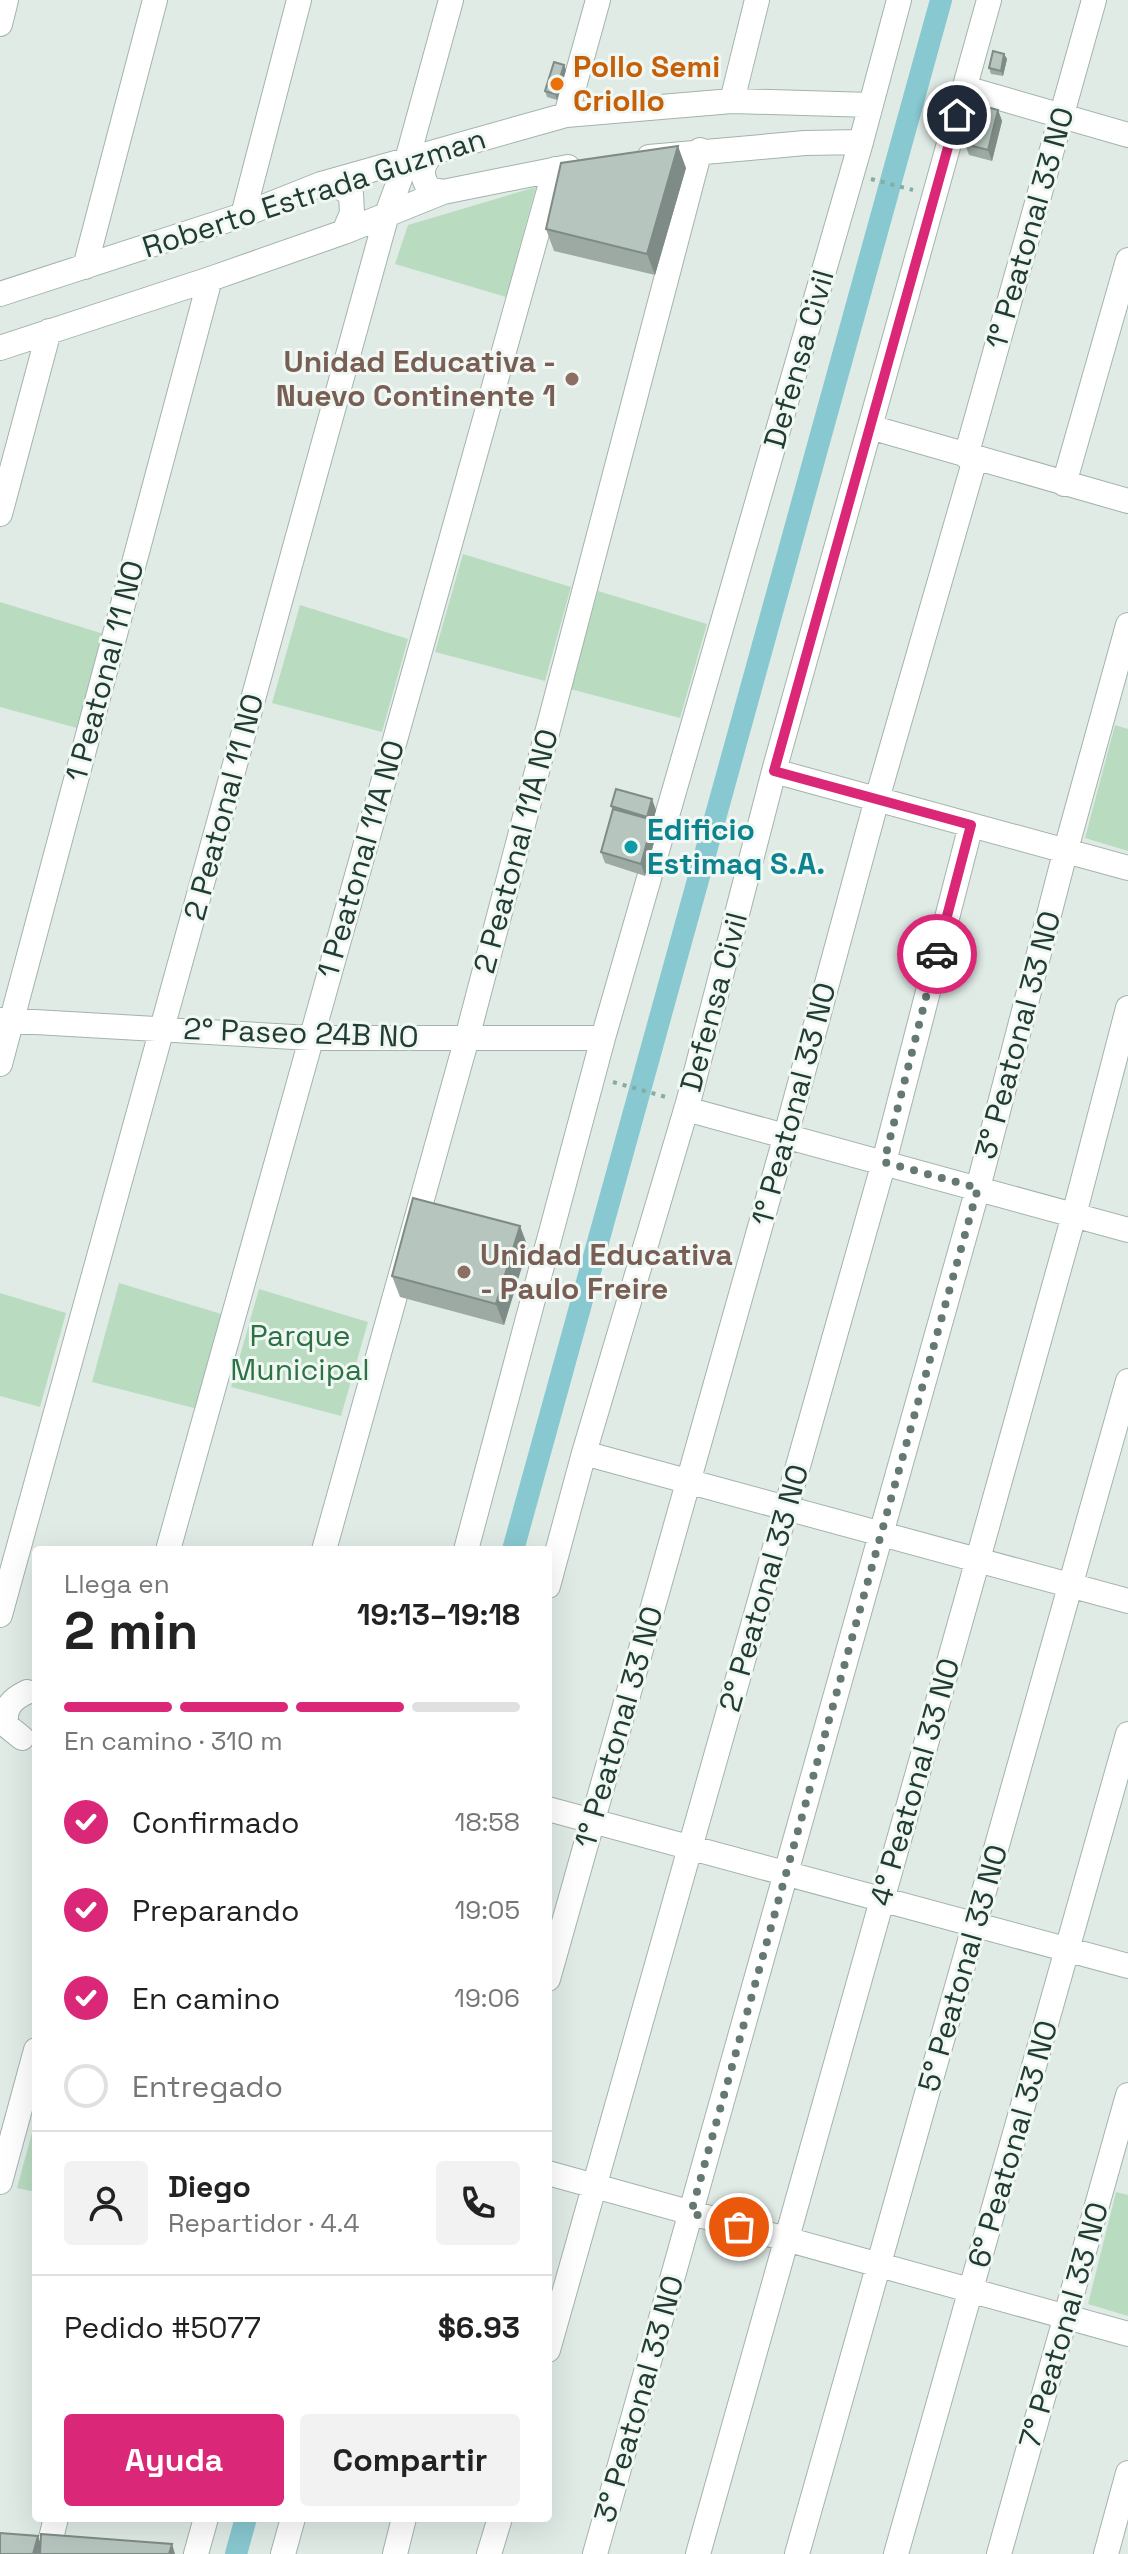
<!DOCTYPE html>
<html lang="es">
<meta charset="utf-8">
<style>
:root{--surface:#fff;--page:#f2f2f2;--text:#222;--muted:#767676;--line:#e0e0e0;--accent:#db2777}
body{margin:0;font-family:"Space Grotesk",sans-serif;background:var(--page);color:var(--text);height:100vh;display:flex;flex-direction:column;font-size:30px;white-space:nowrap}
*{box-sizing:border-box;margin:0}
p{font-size:26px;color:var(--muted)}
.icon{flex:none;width:44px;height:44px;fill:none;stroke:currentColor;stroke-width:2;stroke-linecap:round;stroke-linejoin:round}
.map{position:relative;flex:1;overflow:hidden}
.sheet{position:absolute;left:32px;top:1546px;width:520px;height:976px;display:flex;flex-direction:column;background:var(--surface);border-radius:8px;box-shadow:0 8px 32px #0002}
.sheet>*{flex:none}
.pin{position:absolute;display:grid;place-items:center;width:68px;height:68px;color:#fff;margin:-34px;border:4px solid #fff;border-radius:50%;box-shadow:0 2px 8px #0007}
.courier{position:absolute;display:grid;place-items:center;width:80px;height:80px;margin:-40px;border:6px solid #db2777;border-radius:50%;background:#fff;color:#222;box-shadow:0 2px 10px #0007}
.headline em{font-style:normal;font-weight:600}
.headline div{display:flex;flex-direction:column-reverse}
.headline{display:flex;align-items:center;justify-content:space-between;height:136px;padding:0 32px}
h1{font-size:52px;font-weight:600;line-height:60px}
.bar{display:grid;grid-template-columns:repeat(4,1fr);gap:12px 8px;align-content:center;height:96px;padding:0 32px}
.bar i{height:10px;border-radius:6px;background:var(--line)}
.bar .active{background:var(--accent)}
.bar p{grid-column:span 4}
.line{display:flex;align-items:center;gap:20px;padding:0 32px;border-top:2px solid var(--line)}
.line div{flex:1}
.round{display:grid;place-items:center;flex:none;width:84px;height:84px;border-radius:8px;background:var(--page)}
ol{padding:0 32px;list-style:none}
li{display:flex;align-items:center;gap:24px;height:88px}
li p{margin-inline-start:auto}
li .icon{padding:8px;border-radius:50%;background:var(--accent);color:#fff;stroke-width:4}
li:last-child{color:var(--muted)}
li i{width:44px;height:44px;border:4px solid var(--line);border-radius:50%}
.cta{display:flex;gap:16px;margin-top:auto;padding:16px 32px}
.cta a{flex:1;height:92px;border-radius:8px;background:var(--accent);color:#fff;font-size:32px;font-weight:600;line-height:92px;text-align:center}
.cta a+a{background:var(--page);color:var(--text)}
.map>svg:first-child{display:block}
</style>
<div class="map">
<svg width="1128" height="2554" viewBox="0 0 1128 2554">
<rect width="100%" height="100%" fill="#e0ebe6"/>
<!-- park -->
<path fill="#b9dcc1" d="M 536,187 L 506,297 L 395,264 L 408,225 Z
M 463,554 L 571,587 L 545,681 L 435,652 Z
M 598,591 L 707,624 L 680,718 L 570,689 Z
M 0,602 L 104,634 L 77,728 L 0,707 Z
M 300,605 L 408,639 L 382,732 L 272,703 Z
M 1115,725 L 1128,729 L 1128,851 L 1085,838 Z
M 119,1283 L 228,1316 L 202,1410 L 92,1382 Z
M 259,1289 L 368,1322 L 341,1416 L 231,1387 Z
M 0,1293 L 66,1313 L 40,1407 L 0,1396 Z
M 36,2118 L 36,2192 L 17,2188 Z
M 1116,2192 L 1128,2195 L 1128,2316 L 1088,2304 Z"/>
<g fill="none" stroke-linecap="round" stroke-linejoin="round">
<!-- canal -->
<path stroke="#88c8d0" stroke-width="22" d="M 513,1550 L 941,0
M 236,2554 L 246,2518"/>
<defs>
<path id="minor" d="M 0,24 L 6,0
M 965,88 L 1128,135
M 732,101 L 757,0
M 566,115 L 598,0
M 432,153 C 421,167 420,174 429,189 L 443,192
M 649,157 L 805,143 L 861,142
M 321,184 L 338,186 L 351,194 L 352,213 L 344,232
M 243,215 L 299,0
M 85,267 L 155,0
M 0,294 L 243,215 L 321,184 L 566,115 L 732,101 L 871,105
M 0,348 L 210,279 L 344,232 L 443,192 L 568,167
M 870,427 L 1128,501
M 966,456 L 1094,0
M 1064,484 L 1128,260
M 0,514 L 49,331
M 774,771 L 1128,868
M 0,1020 L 311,1038 L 603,1038
M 0,1064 L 210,279
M 686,1109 L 1128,1230
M 584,1453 L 1128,1601
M 168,1550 L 555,169
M 324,1550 L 467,1038 L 700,150
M 466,1550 L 603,1038 L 861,142 L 899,0
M 548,1586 L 584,1453 L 688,1103 L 774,771 L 989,0
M 0,1615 L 387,214 L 407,160 L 451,0
M 22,1738 L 6,1725 C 4,1707 12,1699 27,1692
M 548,1809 L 1128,1966
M 548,1979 L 786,1135 L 877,799 L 975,459
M 548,2173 L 1128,2334
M 0,2182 L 36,2050
M 548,2350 L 884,1162 L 971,825
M 47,2554 L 56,2518
M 196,2554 L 206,2518
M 283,2554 L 293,2518
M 395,2554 L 404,2518
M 489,2554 L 500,2518
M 595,2554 L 978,1188 L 1065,853 L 1128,625
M 698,2554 L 978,1559 L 1074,1215 L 1128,1008
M 797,2554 L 1128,1381
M 896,2554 L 1128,1734
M 999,2554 L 1128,2095
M 1106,2554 L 1128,2473"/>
</defs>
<!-- minor casing -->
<use href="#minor" stroke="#a3b3ad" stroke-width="26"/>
<!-- path -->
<path stroke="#81af9f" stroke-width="4" stroke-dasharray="4 6" stroke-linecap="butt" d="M 871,179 L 913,190
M 613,1082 L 666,1097"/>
<!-- minor -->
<use href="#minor" stroke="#fff" stroke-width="24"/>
</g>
<!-- wall -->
<path fill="#9daaa4" d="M 1004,54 L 1007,59 L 1003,76 L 991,74 L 989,68 Z
M 564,65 L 566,70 L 557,100 L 547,97 L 545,91 Z
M 998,110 L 1002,121 L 992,161 L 969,155 L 965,144 Z
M 686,168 L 655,275 L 554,251 L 546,229 Z
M 611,806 L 656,810 L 653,821 L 657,831 L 645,876 L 605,863 L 601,852 L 613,811 Z
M 528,1247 L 504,1325 L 400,1297 L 392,1276 Z"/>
<!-- shaded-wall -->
<path fill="#7f8b86" d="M 1004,54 L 1007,59 L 1003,76 L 1001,71 Z
M 564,65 L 566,70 L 557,100 L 555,94 Z
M 998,110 L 1002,121 L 992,161 L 988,150 Z
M 678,146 L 686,168 L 655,275 L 647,254 Z
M 652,799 L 656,810 L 653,821 L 657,831 L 645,876 L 641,864 L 651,826 L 647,817 Z
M 520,1226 L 528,1247 L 504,1325 L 496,1304 Z
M 38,2536 L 44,2553 L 44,2554 L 33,2554 Z
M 172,2544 L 175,2554 L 169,2554 Z"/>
<!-- building -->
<path fill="#b6c6bf" stroke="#7f8b86" stroke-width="2" d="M 993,51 L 1004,54 L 1001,71 L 989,68 Z
M 554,62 L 564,65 L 555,94 L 545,91 Z
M 975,104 L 998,110 L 988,150 L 965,144 Z
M 678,146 L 647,254 L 546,229 L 561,163 Z
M 616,789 L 652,799 L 647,817 L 611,806 Z
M 613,809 L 653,820 L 641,864 L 601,852 Z
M 413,1198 L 520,1226 L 496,1304 L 392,1276 Z
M 0,2533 L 38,2536 L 33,2554 L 0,2554 Z
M 41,2534 L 172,2544 L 169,2554 L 40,2554 Z"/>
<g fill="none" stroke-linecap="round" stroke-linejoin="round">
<!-- done -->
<path stroke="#647972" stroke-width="8" stroke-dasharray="0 14.4" d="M 739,2227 L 691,2213 L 978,1188 L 884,1162 L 937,954"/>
<!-- route -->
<path stroke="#db2777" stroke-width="10" d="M 937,954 L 971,825 L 774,771 L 957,115"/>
</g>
<!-- markers -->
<circle fill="#e8710a" stroke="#f1f8f4" stroke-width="3" cx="557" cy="84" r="8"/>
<g fill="#8d6e63" stroke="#f1f8f4" stroke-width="3">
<circle cx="572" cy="379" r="8"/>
<circle cx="464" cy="1272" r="8"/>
</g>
<circle fill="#0f9aa8" stroke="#f1f8f4" stroke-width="3" cx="631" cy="847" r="8"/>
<g text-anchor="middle" stroke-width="6" stroke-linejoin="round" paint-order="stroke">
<!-- food labels -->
<g font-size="30" font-weight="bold" fill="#c56008" stroke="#f1f8f4" text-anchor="start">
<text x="573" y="77">Pollo Semi<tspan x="573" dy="34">Criollo</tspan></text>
</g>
<!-- street labels -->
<g font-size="30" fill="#213c33" stroke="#f1f8f4">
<text transform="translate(314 193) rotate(-18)" y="10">Roberto Estrada Guzman</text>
<text transform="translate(1030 228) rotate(-74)" y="10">1° Peatonal 33 NO</text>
<text transform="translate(799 359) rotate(-74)" y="10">Defensa Civil</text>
<text transform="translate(105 671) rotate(-75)" y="10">1 Peatonal 11 NO</text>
<text transform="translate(224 807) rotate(-75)" y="10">2 Peatonal 11 NO</text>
<text transform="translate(516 851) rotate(-75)" y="10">2 Peatonal 11A NO</text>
<text transform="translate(361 859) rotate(-74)" y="10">1 Peatonal 11A NO</text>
<text transform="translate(714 1002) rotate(-75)" y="10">Defensa Civil</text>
<text transform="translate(301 1033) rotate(2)" y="10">2° Paseo 24B NO</text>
<text transform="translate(1018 1035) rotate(-75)" y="10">3° Peatonal 33 NO</text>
<text transform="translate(794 1104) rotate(-75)" y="10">1° Peatonal 33 NO</text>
<text transform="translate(764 1588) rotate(-74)" y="10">2° Peatonal 33 NO</text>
<text transform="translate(619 1727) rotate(-74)" y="10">1° Peatonal 33 NO</text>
<text transform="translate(915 1782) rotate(-74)" y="10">4° Peatonal 33 NO</text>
<text transform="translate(963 1968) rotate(-74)" y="10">5° Peatonal 33 NO</text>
<text transform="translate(1013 2144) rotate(-74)" y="10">6° Peatonal 33 NO</text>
<text transform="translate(1064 2325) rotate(-74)" y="10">7° Peatonal 33 NO</text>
<text transform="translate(639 2399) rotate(-74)" y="10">3° Peatonal 33 NO</text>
</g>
<!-- education labels -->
<g font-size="30" font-weight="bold" fill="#785e54" stroke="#f1f8f4" text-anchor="end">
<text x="556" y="372">Unidad Educativa -<tspan x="556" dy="34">Nuevo Continente 1</tspan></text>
<text x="480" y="1265" text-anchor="start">Unidad Educativa<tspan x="480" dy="34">- Paulo Freire</tspan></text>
</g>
<!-- culture labels -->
<g font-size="30" font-weight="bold" fill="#0d838f" stroke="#f1f8f4" text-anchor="start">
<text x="647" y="840">Edificio<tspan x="647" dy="34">Estimaq S.A.</tspan></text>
</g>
<!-- park labels -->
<g font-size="30" fill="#2c7244" stroke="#f1f8f4">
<text x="300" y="1346">Parque<tspan x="300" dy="34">Municipal</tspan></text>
</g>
</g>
</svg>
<div class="pin" style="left:739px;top:2227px;background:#ea580c"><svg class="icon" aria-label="bag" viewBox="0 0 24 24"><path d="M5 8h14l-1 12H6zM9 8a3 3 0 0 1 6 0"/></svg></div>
<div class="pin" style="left:957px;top:115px;background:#1f2937"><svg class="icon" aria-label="home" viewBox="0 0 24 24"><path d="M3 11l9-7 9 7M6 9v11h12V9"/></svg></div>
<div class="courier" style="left:937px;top:954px"><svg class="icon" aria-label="car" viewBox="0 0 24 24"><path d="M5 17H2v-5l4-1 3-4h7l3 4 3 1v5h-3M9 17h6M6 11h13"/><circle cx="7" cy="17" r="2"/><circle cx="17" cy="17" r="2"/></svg></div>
<section class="sheet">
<div class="headline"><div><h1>2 min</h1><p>Llega en</p></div><em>19:13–19:18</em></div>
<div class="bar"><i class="active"></i><i class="active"></i><i class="active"></i><i></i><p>En camino · 310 m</p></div>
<ol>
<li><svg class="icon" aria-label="check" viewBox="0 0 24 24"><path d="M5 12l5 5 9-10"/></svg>Confirmado<p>18:58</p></li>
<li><svg class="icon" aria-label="check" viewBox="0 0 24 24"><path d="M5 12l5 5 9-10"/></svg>Preparando<p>19:05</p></li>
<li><svg class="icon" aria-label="check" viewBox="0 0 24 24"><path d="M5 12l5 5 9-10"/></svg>En camino<p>19:06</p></li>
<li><i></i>Entregado</li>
</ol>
<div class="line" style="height:144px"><a class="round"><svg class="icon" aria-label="person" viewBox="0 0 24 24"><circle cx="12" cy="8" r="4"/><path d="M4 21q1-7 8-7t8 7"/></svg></a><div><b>Diego</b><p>Repartidor · 4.4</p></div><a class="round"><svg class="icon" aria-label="phone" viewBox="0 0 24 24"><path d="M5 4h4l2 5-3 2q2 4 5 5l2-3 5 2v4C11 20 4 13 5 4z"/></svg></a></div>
<div class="line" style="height:104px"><div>Pedido #5077</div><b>$6.93</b></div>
<div class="cta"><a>Ayuda</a><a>Compartir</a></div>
</section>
</div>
